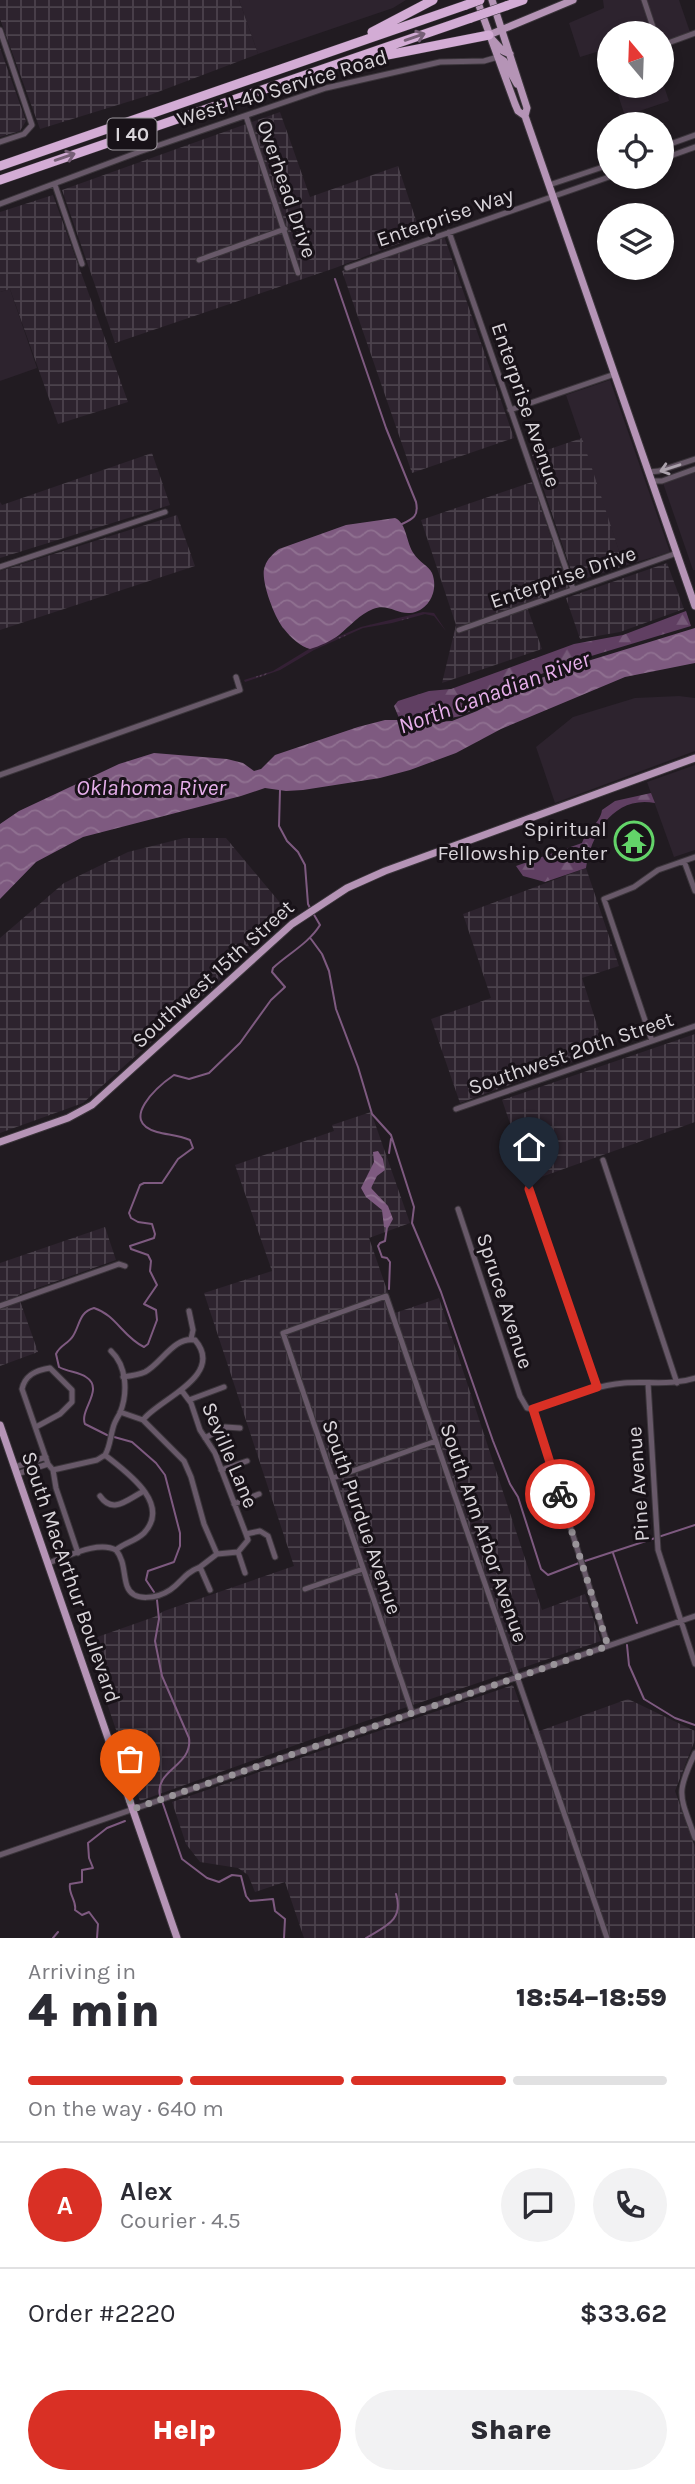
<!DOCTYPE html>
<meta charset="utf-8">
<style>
:root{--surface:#fff;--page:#f2f2f3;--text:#2b2b33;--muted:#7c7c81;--line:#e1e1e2;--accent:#d93025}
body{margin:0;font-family:Karla,sans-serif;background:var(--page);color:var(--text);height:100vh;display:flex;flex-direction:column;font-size:26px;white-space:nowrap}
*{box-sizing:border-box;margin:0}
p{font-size:23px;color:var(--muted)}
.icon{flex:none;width:38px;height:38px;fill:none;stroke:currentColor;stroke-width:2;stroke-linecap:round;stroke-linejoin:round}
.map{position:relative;height:1938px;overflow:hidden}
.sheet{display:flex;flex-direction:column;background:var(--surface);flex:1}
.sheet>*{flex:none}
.needle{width:46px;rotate:341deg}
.controls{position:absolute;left:597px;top:21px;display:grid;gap:14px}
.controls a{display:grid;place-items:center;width:77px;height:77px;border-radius:50%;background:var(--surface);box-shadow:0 4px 10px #0003;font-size:35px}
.pin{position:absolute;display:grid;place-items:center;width:60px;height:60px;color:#fff;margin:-72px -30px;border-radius:50% 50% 50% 0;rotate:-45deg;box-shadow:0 0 7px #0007}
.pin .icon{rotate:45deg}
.courier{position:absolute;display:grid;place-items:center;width:70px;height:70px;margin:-35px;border:5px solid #d93025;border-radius:50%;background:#fff;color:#222;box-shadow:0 2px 9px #0007}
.overview em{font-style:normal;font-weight:800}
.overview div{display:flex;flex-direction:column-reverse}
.overview{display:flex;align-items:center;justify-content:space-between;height:119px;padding:0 28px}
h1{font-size:46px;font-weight:800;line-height:52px}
.bar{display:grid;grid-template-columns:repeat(4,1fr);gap:10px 7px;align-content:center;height:84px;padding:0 28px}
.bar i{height:9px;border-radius:5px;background:var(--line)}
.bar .active{background:var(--accent)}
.bar p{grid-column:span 4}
.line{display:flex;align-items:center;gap:18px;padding:0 28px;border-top:2px solid var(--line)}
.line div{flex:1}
.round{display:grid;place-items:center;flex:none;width:74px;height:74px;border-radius:37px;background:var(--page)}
.button{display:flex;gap:14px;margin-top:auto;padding:14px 28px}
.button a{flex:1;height:80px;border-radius:42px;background:var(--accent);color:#fff;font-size:28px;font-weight:800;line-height:80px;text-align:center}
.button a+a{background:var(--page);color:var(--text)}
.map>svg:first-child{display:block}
</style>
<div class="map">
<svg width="695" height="1938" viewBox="0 0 695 1938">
<defs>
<pattern id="industrial-grid" width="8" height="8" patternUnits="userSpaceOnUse" patternTransform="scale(1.75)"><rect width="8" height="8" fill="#2d232e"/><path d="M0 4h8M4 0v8" fill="none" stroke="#4b424c"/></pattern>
<pattern id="grass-tufts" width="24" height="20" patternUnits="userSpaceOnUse" patternTransform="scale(1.75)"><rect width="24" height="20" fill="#342035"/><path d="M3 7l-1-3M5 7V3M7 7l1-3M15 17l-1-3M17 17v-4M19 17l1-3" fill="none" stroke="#514052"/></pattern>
<pattern id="forest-firs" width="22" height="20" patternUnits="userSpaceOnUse" patternTransform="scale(1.75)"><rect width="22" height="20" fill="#603f62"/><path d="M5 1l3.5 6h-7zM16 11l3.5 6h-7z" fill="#765a78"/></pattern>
<pattern id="water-waves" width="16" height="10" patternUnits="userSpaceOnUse" patternTransform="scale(1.75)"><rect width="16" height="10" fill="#7e5a80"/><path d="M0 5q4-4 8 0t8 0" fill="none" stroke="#907191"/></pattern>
</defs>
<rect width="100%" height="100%" fill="#211b21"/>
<!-- built -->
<path fill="#2d232e" d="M 239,0 L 406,0 L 393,8 L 258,54 Z
M 603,0 L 679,0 L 690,32 L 662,42 L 662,33 L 609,33 L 609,67 L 603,50 L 580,57 L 569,23 L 604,8 Z
M 662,80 L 669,101 L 625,116 L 615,86 L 662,86 Z
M 10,289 L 37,368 L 0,381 L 0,292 Z
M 610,380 L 670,552 L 624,566 L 566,395 Z
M 695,472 L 695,570 L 693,570 L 663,483 Z
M 679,696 L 695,698 L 695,751 L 555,803 L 536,747 L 573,717 L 635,698 Z
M 695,765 L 695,850 L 674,857 L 647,782 Z"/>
<!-- industrial -->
<path fill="url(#industrial-grid)" d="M 0,0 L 239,0 L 258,54 L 150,95 L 40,129 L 0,19 Z
M 0,48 L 26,121 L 20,131 L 0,137 Z
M 280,112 L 310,197 L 398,166 L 421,235 L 335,268 L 115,343 L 62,190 Z
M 53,195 L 128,402 L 58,424 L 10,289 L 0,292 L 0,212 Z
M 444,236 L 514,438 L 412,473 L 342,271 Z
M 582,438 L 624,566 L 575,582 L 532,455 Z
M 152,453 L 170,505 L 0,558 L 0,502 L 2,505 Z
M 532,482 L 569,589 L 526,604 L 542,649 L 442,683 L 456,625 L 421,520 Z
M 177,515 L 195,566 L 0,630 L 0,571 Z
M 667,563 L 684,609 L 620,632 L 580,639 L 566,598 Z
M 184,838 L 226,838 L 287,911 L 218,982 L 83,1103 L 0,1133 L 0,938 L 64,883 L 128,852 Z
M 586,868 L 619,966 L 582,978 L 605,1050 L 460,1103 L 431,1019 L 491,998 L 463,914 Z
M 695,1034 L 695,1122 L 530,1181 L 502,1100 Z
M 371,1112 L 410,1223 L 369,1238 L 395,1313 L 439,1298 L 542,1610 L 585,1594 L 601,1641 L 307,1741 L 140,1801 L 86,1641 L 154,1617 L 164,1611 L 294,1566 L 204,1293 L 272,1271 L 235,1165 L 334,1131 L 332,1125 Z
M 105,1227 L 116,1260 L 18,1295 L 38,1352 L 0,1366 L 0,1263 Z
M 513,1685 L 531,1734 L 628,1699 L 695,1731 L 695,1740 L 675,1791 L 695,1847 L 695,1938 L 304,1938 L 285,1882 L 255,1892 L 248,1875 L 238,1868 L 200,1862 L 186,1844 L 172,1802 Z"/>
<!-- grass -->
<path fill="url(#grass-tufts)" d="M 423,612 L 434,613 L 446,631 L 434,616 L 425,614 L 392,623 L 363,628 L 314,650 L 280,670 L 245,682 L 244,680 L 273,671 L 309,649 L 361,627 Z"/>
<!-- forest -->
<path fill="url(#forest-firs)" d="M 686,611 L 691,626 L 578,660 L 536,676 L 461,716 L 434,721 L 399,718 L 394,706 L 398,701 L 429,691 L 451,689 L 574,644 L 623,635 Z
M 651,793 L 655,803 C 615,795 591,833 586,868 L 545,882 L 523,876 L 516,866 L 582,843 C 588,827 600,824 602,810 L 615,801 Z"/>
<!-- water -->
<path fill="url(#water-waves)" d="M 395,518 C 407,523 406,543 414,554 C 419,562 429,566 432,573 C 439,590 429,611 410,613 C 397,614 387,603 373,609 C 360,614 350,626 339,635 C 331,641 320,646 310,649 C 300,646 291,638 284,629 C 275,619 259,578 265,566 C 267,559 274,553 279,549 L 346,525 Z
M 695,628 L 695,663 L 625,677 L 501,729 L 456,753 L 410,770 L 380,778 L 303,790 L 286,791 L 265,788 L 241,796 L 83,837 L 36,862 L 0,899 L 0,824 L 19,811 L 119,764 L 154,753 L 227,759 L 243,763 L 254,771 L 261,769 L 275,755 L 358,727 L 385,720 L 399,720 L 413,723 L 452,721 L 477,711 L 536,680 L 578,664 Z
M 378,1151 L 383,1159 L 385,1170 L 377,1176 L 371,1188 L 388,1206 L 393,1219 L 388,1228 L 384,1227 L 382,1210 L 366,1197 L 361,1188 L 374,1162 L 373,1152 Z"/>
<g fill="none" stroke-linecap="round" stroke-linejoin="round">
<!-- stream -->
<path stroke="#7e5a80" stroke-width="2" d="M 335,279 L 386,428 L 416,502 C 419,516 413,519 402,524
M 280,790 L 279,826 L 287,841 L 298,852 L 305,865 L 308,904 L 310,908
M 311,939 L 322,954 L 329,971 L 336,1009 L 358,1067 L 372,1114 L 391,1135 L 414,1207 L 412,1223 L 441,1292 L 493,1441 L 510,1484 L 518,1497 L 541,1569 L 548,1575 L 579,1563
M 389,1153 L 391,1139
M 387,1227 L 385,1241 L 380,1243 L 378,1246 L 382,1257 L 387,1258 L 390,1262 L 389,1289
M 613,1553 L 637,1623
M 585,1561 L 695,1525
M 154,1592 L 146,1580 L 148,1571 L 174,1562 L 180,1546 L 180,1533 L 165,1475 L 156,1463 L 132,1442 L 107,1435 L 85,1424 C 79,1410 105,1389 86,1377 C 79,1372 68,1372 59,1367 L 56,1354 C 60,1345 68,1344 73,1336 C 80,1325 79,1312 94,1308 C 116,1315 123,1337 144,1347 L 148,1344 L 157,1320 L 156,1310 L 144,1304 L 157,1285 L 150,1271 L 151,1261 L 148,1255 L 131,1249 L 130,1246 L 154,1238 L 155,1234 L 152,1224 L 138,1222 L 131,1218 L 129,1213 L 140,1185 L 144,1183 L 162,1183 L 178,1159 L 193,1148 L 190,1140 C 178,1135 168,1135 157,1132 C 118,1121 158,1086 174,1075 L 189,1079 L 209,1073 L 240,1043 L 271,1000 L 285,987 L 272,972 L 273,968 C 288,954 309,943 320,925 L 313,913
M 157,1600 L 159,1619 L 155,1641 L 162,1676 L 189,1738 C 193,1766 154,1770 160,1796
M 627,1645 L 629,1665 L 644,1699 L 675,1718 L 695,1725
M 162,1801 L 182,1859 L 207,1878 L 219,1882 L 232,1875 L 241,1876 L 246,1896 L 250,1901 L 273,1899 L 275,1911 L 285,1919 L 284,1938
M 53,1938 L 58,1932
M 97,1938 L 98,1924 L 89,1912 L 82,1915 L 75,1910 C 77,1901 68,1894 70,1884 L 82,1882 L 82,1870 L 93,1868 L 89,1858 L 88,1843 L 107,1828 L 125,1821
M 366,1938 C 386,1926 404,1920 396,1894"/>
<defs>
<path id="minor" d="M 644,0 L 655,33
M 0,30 L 32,125 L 24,134 L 0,142
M 662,43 L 668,43 L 695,33
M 246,116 L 298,273
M 662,147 L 695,135
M 662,159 L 695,147
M 55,185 L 82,264
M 549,185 L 609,165
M 0,204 L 139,152 L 326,88 L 440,62 L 484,61 L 498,57
M 449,232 L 573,589
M 199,260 L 285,229
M 347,268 L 609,177
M 510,410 L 615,374
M 649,472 L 659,471 L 695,459
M 652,481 L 662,481 L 695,469
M 0,567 L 165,512
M 459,630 L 677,553
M 0,775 L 240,690 L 236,677
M 684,861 L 695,891
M 652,1041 L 604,899 L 634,887 L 658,870 L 695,857
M 456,1109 L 695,1026
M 603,1160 L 677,1383
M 529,1189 L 597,1387
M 458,1209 L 520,1396 L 527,1408 L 533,1409 C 563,1399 592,1386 624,1383 C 648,1381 671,1386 695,1378
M 0,1306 L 119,1264 L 125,1266
M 189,1311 L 193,1330 L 191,1339
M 123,1377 C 130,1376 138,1375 145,1372 C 161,1364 174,1336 195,1340 C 226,1376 157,1400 143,1420
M 648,1383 L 658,1550 L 695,1664
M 182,1391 L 191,1403 L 200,1430 L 215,1453 L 246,1534 L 248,1540 L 238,1552 L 217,1554
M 189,1400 L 224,1387
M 533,1409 L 608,1646
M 120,1412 L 143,1420 L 184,1461 L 191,1477 L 204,1524 L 217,1554
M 36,1427 L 60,1414 L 72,1402 L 72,1390 L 50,1368 C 36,1370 25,1375 22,1389 L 48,1464 L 53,1470 L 56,1488 L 78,1553
M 205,1438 L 225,1427 L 240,1428
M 105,1455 C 110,1447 110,1438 113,1428 C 114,1423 117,1418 120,1413 C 128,1393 127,1366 111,1351
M 15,1467 L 46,1457
M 53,1470 L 97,1460 L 105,1455 C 125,1471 172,1503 144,1533 C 136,1541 124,1543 116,1550 C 125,1561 123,1574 127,1586 C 133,1603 158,1598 170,1590 C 183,1581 183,1574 200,1567 L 210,1590
M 221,1470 L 247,1461
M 17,1474 L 48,1464
M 333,1478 L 436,1441
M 100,1496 C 113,1515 128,1499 144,1491
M 234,1504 L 259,1494
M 246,1534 L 260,1531 L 268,1536 L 275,1557
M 238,1552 L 245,1573
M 48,1563 C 67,1557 98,1540 116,1550
M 200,1567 L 217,1554
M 305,1589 L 363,1569
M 412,1712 L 283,1333 L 386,1296 L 607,1938
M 695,1753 C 675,1795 680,1795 695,1838
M 0,1855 L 695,1616"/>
<path id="major" d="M 477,0 L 515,104 L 518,111 L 525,116 L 695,606
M 492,0 L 527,108 L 525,116
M 489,35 L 573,0
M 491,38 L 503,51 L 510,54
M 498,57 L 504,61 L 517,84
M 0,1142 L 68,1118 L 92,1105 L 292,924 L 347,888 L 385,871 L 695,758
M 0,1425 L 177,1938"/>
<path id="highway" d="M 506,6 L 523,0
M 372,32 L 433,0
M 357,61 L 489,35
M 0,166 L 466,5
M 0,180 L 471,18"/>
</defs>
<!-- minor casing -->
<use href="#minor" stroke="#3b353b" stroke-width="7"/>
<!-- major casing -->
<use href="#major" stroke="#3b353b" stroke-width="9"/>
<!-- highway casing -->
<use href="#highway" stroke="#3b353b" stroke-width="10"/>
<!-- minor -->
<use href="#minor" stroke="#685969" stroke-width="5"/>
<!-- major -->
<use href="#major" stroke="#b594b6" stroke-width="7"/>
<!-- highway -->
<use href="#highway" stroke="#d3acd5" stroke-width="9"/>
<defs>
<path id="highway-bridge" d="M 466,5 L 480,0
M 471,18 L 506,6"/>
</defs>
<!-- highway-bridge casing -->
<use href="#highway-bridge" stroke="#3b353b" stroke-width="10" stroke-linecap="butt"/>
<!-- highway-bridge -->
<use href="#highway-bridge" stroke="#d3acd5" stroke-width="9"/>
</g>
<!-- one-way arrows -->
<defs><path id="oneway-shaft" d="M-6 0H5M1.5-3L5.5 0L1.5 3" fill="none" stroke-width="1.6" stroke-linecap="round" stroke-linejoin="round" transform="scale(1.75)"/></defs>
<g stroke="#765f76">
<use href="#oneway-shaft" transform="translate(415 37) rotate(-19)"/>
<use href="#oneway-shaft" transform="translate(65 157) rotate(-19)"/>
</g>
<use stroke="#aca3ad" href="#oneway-shaft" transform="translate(670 468) rotate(162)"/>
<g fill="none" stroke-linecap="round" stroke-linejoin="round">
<!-- done -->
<path stroke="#999499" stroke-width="7" stroke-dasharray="0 12.6" d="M 130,1801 L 133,1809 L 608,1646 L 560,1494"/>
<!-- route -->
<path stroke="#d93025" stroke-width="9" d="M 529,1189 L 597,1387 L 533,1409 L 560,1494"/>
</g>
<!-- icons -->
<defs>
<symbol id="temple-ring" viewBox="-11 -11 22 22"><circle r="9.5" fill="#181218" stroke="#63d469" stroke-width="1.5"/><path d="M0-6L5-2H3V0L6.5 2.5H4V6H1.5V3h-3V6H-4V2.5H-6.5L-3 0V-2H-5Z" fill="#63d469"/></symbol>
</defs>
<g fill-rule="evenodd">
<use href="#temple-ring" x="612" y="819" width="44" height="44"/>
</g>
<g text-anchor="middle" stroke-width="6" stroke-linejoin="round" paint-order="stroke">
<!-- shield labels -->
<rect fill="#181218" stroke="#9f9aa0" stroke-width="2" x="107.5" y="118.5" width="49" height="31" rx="5"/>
<g font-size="19" font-weight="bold" fill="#d9d5da">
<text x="132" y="141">I 40</text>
</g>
<!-- street labels -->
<g font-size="21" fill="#d9d5da" stroke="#181218">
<text transform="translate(282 88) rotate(-17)" y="7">West I-40 Service Road</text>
<text transform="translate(287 189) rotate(71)" y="7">Overhead Drive</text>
<text transform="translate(445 217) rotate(-19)" y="7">Enterprise Way</text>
<text transform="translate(526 405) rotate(71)" y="7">Enterprise Avenue</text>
<text transform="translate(563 577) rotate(-19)" y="7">Enterprise Drive</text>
<text transform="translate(213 974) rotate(-42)" y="7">Southwest 15th Street</text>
<text transform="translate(571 1053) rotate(-19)" y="7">Southwest 20th Street</text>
<text transform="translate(505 1301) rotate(72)" y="7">Spruce Avenue</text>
<text transform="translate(230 1455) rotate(67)" y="7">Seville Lane</text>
<text transform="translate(638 1484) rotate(-94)" y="7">Pine Avenue</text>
<text transform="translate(362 1517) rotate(71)" y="7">South Purdue Avenue</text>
<text transform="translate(484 1533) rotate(71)" y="7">South Ann Arbor Avenue</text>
<text transform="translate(71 1577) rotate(71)" y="7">South MacArthur Boulevard</text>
</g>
<!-- poi labels -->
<g font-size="21" fill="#d9d5da" stroke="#181218" text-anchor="end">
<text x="607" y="836">Spiritual<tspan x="607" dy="24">Fellowship Center</tspan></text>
</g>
<!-- water labels -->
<g font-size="23" font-style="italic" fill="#e7afeb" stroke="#181218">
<text transform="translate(494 692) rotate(-20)" y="8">North Canadian River</text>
<text x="151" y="795">Oklahoma River</text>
</g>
</g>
</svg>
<div class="controls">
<a><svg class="needle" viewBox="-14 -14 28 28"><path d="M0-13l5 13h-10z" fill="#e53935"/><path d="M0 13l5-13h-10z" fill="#7c7c81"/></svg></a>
<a><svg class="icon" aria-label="locate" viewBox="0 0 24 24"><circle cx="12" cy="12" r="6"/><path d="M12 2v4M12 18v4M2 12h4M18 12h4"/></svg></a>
<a><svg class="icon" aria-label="layers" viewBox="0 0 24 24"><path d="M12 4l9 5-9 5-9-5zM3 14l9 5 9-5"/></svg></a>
</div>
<div class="pin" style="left:130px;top:1801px;background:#ea580c"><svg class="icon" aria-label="bag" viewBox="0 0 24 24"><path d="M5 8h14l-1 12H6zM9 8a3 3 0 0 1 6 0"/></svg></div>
<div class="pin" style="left:529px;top:1189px;background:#1f2937"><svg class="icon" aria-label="home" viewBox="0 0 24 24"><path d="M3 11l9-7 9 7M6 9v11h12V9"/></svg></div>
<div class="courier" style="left:560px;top:1494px"><svg class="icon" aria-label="bike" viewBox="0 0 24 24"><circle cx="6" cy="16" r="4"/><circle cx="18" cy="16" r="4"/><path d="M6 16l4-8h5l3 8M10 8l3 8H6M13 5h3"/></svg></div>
</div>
<section class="sheet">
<div class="overview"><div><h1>4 min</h1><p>Arriving in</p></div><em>18:54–18:59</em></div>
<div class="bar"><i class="active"></i><i class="active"></i><i class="active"></i><i></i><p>On the way · 640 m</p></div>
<div class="line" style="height:126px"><b class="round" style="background:var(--accent);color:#fff">A</b><div><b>Alex</b><p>Courier · 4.5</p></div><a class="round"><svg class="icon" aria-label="chat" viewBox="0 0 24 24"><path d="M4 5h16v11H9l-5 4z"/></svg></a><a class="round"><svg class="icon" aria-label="phone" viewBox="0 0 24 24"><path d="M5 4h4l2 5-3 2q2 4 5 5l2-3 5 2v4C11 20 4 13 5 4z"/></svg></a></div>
<div class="line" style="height:91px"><div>Order #2220</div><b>$33.62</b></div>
<div class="button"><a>Help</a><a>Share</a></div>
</section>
